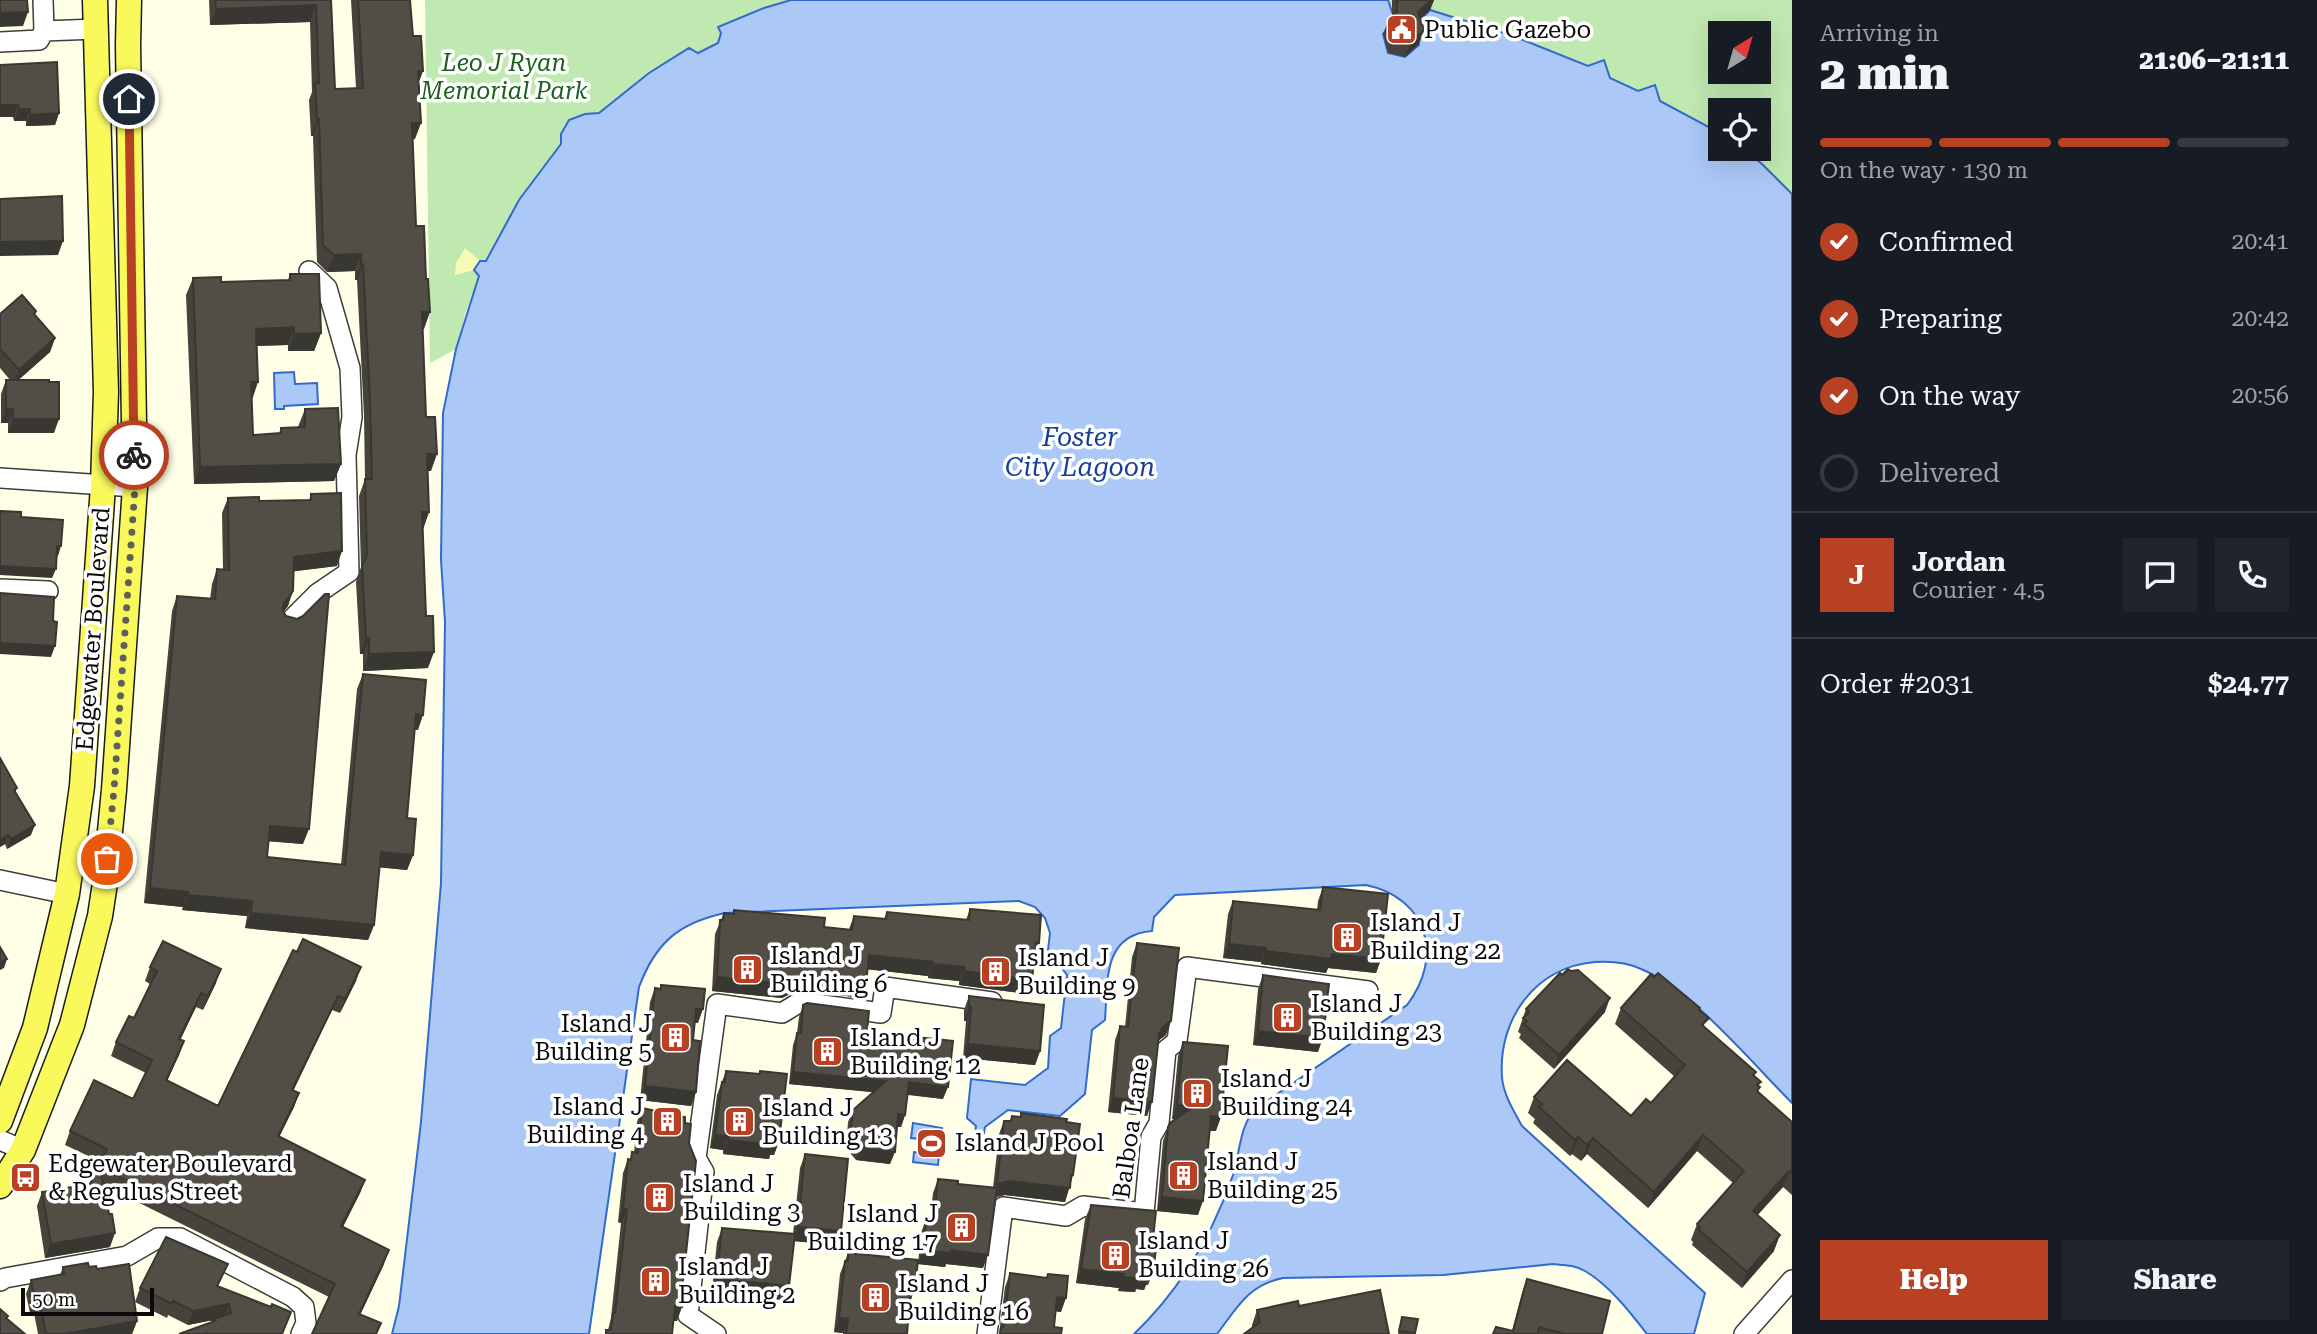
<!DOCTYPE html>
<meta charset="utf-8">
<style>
:root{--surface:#171b24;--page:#20242c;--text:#f1f3f6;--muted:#9ea1a6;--line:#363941;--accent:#b84023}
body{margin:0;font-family:"Roboto Serif",serif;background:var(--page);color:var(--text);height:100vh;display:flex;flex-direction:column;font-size:26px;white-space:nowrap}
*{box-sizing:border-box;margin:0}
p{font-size:23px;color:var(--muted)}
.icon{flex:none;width:38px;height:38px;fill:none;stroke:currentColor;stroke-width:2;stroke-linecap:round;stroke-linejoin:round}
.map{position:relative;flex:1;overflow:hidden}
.drawer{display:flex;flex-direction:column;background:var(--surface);width:525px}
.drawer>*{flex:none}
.needle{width:46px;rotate:37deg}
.buttons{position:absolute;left:1708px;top:21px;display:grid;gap:14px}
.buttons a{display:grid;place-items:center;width:63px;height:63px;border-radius:0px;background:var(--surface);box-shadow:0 7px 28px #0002;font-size:35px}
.scale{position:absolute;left:21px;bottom:18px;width:133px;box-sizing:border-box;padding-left:7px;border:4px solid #0a0a0a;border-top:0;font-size:19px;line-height:24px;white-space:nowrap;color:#0a0a0a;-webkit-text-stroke:5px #fff;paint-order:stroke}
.pin{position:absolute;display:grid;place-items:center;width:60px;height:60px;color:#fff;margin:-30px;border:4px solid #fff;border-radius:50%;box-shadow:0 2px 7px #0007}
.courier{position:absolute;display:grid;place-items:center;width:70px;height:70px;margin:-35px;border:5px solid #b84023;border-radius:50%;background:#fff;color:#222;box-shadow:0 2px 9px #0007}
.summary em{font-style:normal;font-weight:800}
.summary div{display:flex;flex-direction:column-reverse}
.summary{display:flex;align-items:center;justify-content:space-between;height:119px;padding:0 28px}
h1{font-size:46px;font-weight:800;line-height:52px}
.bar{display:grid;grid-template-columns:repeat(4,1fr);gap:10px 7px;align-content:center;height:84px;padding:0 28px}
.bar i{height:9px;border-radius:5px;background:var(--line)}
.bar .active{background:var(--accent)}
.bar p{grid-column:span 4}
.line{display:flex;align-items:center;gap:18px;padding:0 28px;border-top:2px solid var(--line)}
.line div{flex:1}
.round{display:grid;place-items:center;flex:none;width:74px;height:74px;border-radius:0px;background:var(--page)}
ol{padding:0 28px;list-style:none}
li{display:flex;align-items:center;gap:21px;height:77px}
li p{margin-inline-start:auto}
li .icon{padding:7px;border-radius:50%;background:var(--accent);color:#fff;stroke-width:4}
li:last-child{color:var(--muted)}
li i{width:38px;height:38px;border:4px solid var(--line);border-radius:50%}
.button{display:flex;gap:14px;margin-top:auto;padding:14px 28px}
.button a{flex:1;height:80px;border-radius:0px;background:var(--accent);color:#fff;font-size:28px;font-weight:800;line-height:80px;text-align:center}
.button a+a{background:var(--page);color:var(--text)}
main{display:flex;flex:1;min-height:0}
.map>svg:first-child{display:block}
</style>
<main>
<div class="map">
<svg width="1792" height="1334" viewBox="0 0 1792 1334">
<rect width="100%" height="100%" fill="#feffe6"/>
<!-- green -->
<path fill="#c0e8b1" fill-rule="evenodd" d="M 425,0 L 791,0 L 764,8 L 718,27 L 721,33 L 718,43 L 649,73 L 599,113 L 585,114 L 564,126 L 561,144 L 519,200 L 486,261 L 465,314 L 456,349 L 430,363 Z
M 1388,0 L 1792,0 L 1792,194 L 1762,164 L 1743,149 L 1759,149 L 1759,110 L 1720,110 L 1720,133 L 1660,101 L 1588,66 L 1513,36 L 1413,14 L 1413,26 L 1419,44 L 1405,57 L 1388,53 L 1383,34 L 1395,22 L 1401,12 L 1391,12 ZM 1720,33 L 1759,33 L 1759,72 L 1720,72 Z"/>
<!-- sand -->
<path fill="#f9fab3" d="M 465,248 L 480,261 L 474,270 L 455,275 L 456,263 Z"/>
<!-- water -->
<path fill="#abc8f6" stroke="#326acd" stroke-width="2" d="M 791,0 L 1388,0 L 1392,12 L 1401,12 L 1383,34 L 1388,53 L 1405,57 L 1419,45 L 1414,26 L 1413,14 L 1423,17 L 1430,10 L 1513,36 L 1588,66 L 1604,60 L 1610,78 L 1638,91 L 1655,85 L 1660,101 L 1720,133 L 1720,149 L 1743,149 L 1762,164 L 1792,194 L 1792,1103 C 1752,1063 1692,990 1641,969 C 1626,962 1611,961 1595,962 C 1535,967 1498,1019 1502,1077 C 1503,1094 1514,1111 1522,1126 L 1705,1293 L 1694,1334 L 1647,1334 C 1630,1312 1609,1285 1585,1271 C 1575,1265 1564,1265 1553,1264 L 1443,1275 L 1283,1278 C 1248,1285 1237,1308 1217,1334 L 1134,1334 C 1180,1290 1212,1236 1233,1175 C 1240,1153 1239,1129 1254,1110 L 1407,1005 C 1444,957 1428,898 1366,885 L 1175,895 L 1154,917 L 1152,931 C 1102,935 1108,982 1105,1020 L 1092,1030 L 1085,1094 L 1060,1116 L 1008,1110 L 985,1127 L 984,1133 L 975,1133 L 976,1126 L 967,1118 L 971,1079 L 1025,1085 L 1048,1068 L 1050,1036 L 1061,1028 L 1067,975 L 1048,950 L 1050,933 L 1045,918 L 1035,907 L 1019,901 L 725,913 C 679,923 656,942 639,987 L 589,1334 L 392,1334 L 399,1306 L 421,1122 L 441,883 L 445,622 L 441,560 L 443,413 L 456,349 L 479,276 L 474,270 L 480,261 L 486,261 L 519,200 L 561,144 L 561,134 L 569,120 L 585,114 L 599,113 L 649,73 L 689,48 L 698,53 L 718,43 L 721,33 L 718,27 L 764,8 Z
M 294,372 L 295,384 L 317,383 L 318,404 L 284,406 L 284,409 L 275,409 L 274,373 Z
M 913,1123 L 942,1128 L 938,1165 L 913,1162 L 914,1152 L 923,1153 L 926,1146 L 920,1139 L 911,1138 Z"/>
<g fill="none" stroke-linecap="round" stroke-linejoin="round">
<defs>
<path id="minor" d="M 44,31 L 96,29
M 0,42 L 39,40 L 44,31 L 43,0
M 0,478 L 135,487
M 0,589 L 48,591
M 289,622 L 318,593 L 349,572 L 346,455 L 352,417 L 350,368 L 327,288 L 309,271
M 0,880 L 67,894
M 0,1140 L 23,1150
M 0,1281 L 5,1278 L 127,1256 L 158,1238 L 180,1238 L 293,1297 L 304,1307 L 306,1323 L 301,1334
M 716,1334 L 688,1315 L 704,1172 L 696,1158 L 717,1004 L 782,1013 L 800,1002 L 881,1013 L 885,987 L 992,1002
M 987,1334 L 1003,1207 L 1066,1216 L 1083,1206 L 1144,1213 L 1151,1137 L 1159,1123 L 1166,1050 L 1177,1041 L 1187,967 L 1368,991
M 1744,1334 L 1792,1280"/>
<path id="major" d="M 0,1121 L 35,1028 L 67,894 L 82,786 L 103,486 L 106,392 L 95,0
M 0,1186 L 23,1150 L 72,1025 L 100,916 L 105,883 L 114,790 L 135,487 L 128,45 L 129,0"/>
</defs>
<!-- minor casing -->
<use href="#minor" stroke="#3d3d3d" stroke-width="22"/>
<!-- major casing -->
<use href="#major" stroke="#1b1b1b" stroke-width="27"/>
<!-- minor -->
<use href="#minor" stroke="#fff" stroke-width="19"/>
<!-- major -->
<use href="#major" stroke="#f9f95c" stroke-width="24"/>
</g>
<!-- wall -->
<path fill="#47433c" d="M 209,0 L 331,0 L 335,89 L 356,88 L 351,0 L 410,0 L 413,36 L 419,83 L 415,139 L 412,139 L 416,226 L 424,329 L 422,329 L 426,417 L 431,471 L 428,471 L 429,512 L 423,529 L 428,668 L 363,671 L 363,654 L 360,654 L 356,582 L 361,567 L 359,496 L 365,479 L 364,416 L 357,280 L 355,280 L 355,271 L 327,272 L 317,262 L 313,136 L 311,136 L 309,100 L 312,92 L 310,22 L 210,25 Z
M 1392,0 L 1434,0 L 1430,10 L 1420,19 L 1419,44 L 1405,57 L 1388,53 L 1383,34 L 1388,21 L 1392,16 Z
M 0,65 L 59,113 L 55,125 L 26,126 L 26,121 L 14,121 Z
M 290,274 L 321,333 L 314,351 L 288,351 L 288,345 L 257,346 L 252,400 L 253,435 L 279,433 L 281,428 L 298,427 L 305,409 L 341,464 L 334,481 L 194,484 L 186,295 L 193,278 L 221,282 L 288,280 Z
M 36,311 L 35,315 L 55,338 L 50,352 L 18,380 L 54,433 L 8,433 L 8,423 L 1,423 L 1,394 L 6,380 L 10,380 L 0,368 L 0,314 Z
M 311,494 L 337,566 L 294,571 L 288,606 L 283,612 L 303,844 L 269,841 L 267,857 L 341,865 L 357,689 L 363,674 L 418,730 L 415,729 L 407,818 L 413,855 L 407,870 L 379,867 L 374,925 L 368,940 L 245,928 L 247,916 L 182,910 L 183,907 L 144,903 L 172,611 L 177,596 L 210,599 L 212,584 L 217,569 L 223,570 L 222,513 L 228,498 L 259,501 L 309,500 Z
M 0,758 L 17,788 L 15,793 L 31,835 L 7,849 L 5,844 L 0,847 Z
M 1323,887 L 1381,959 L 1376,973 L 1328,968 L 1326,973 L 1261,964 L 1261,962 L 1223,958 L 1228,914 L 1233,901 L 1317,910 L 1318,901 Z
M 970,909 L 1039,943 L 1035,954 L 1032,980 L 1027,994 L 959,985 L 959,981 L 928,978 L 928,976 L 867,969 L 861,998 L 802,990 L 794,992 L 782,998 L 712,991 L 715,934 L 724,913 L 733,914 L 734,910 L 824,927 L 849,929 L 854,916 L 884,919 L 887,912 L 966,920 Z
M 1137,943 L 1166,1035 L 1158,1040 L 1147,1116 L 1108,1112 L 1115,1040 L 1120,1026 L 1125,1027 L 1132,957 Z
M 293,950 L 356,981 L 340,1013 L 332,1010 L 293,1090 L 299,1093 L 294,1107 L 279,1136 L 365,1180 L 360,1193 L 343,1227 L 384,1264 L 360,1315 L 377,1334 L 329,1297 L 103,1185 L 110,1247 L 45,1258 L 37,1206 L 42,1192 L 90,1184 L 101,1162 L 65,1145 L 70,1131 L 133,1099 L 146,1073 L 111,1056 L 116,1042 L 134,1018 L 150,984 L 145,981 L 150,967 L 216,983 L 203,1010 L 196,1007 L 180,1040 L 184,1041 L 179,1055 L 167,1081 L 218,1106 Z
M 1263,975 L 1318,1052 L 1253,1045 L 1258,989 Z
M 661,985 L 698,1023 L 695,1023 L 693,1040 L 696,1092 L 691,1106 L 640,1100 L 650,1002 L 655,988 L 660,989 Z
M 969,996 L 1040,1051 L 1035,1065 L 963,1058 L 966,1021 L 964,1021 L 964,1010 Z
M 803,1005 L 867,1032 L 943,1099 L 908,1095 L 905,1115 L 901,1127 L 897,1127 L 890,1164 L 856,1160 L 846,1148 L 848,1122 L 853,1110 L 873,1092 L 789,1084 L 793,1045 L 797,1033 L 799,1017 Z
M 1621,1008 L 1700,1010 L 1705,1028 L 1755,1076 L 1759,1086 L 1758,1092 L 1792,1122 L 1792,1195 L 1783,1187 L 1757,1215 L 1774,1251 L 1742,1288 L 1692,1245 L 1693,1242 L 1691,1240 L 1697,1224 L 1733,1183 L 1697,1151 L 1648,1208 L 1587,1154 L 1581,1161 L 1572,1154 L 1570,1156 L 1533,1123 L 1535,1119 L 1528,1113 L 1534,1097 L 1631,1116 L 1651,1103 L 1675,1077 L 1615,1024 Z
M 1526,1009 L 1605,1012 L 1554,1069 L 1519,1038 L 1521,1034 L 1518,1032 Z
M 1183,1042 L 1216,1131 L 1210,1131 L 1198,1215 L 1157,1211 L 1163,1141 L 1168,1127 L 1175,1119 L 1172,1119 L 1178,1056 Z
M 726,1071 L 759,1074 L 760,1071 L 779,1141 L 774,1155 L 770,1155 L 769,1159 L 723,1154 L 723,1150 L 710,1148 L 717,1095 Z
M 642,1108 L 685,1123 L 689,1143 L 677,1321 L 673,1321 L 672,1334 L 605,1334 L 606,1330 L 608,1330 L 611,1318 L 621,1223 L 618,1222 L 623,1173 L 628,1159 L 630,1160 L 632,1152 L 634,1153 L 637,1122 Z
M 1021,1113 L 1066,1122 L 1073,1175 L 1065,1202 L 1005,1195 L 996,1197 L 983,1268 L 946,1264 L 945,1267 L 918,1264 L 921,1233 L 926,1219 L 930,1220 L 933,1193 L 938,1179 L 958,1184 L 993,1188 L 999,1134 L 1004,1121 L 1010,1121 L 1012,1116 L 1020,1117 Z
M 805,1154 L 841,1231 L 836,1245 L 794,1241 L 784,1300 L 714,1293 L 715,1289 L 712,1289 L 717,1242 L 722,1228 L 793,1234 L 800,1168 Z
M 1091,1205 L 1152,1248 L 1153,1272 L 1148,1285 L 1146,1285 L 1144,1290 L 1136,1289 L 1135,1292 L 1118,1291 L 1119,1288 L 1076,1283 L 1085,1219 Z
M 848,1253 L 915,1288 L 910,1302 L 907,1334 L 843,1334 L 843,1333 L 834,1332 L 840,1274 Z
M 228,1264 L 218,1286 L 282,1334 L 179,1334 L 211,1323 L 212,1320 L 188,1325 L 168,1315 L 167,1318 L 135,1302 L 140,1288 Z
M 63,1267 L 89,1267 L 97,1269 L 137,1321 L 132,1334 L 38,1334 L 34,1313 L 30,1313 L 26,1294 L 31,1280 L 60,1275 Z
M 1010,1273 L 1046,1278 L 1048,1274 L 1061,1312 L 1056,1311 L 1054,1327 L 1061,1334 L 999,1334 L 1005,1287 Z
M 1527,1279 L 1602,1334 L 1493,1334 L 1512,1331 L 1522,1293 Z
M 1299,1306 L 1252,1328 L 1252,1325 L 1257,1310 Z
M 1402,1317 L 1418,1319 L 1415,1334 L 1398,1334 Z"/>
<!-- shaded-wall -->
<path fill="#393731" d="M 1431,0 L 1434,0 L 1430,10 L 1413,26 L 1418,12 Z
M 316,5 L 310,22 L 210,25 L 216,9 Z
M 28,12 L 23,26 L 0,27 L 0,13 Z
M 1424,30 L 1419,44 L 1405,57 L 1410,43 Z
M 418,71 L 423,71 L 417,88 Z
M 0,105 L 18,105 L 14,117 L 0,117 Z
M 19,109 L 30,109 L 26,121 L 14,121 Z
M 59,113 L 55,125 L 26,126 L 30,115 Z
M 317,119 L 319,119 L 313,136 L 311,136 Z
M 412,123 L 421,123 L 415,139 L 405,140 Z
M 63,241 L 58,255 L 0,256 L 0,242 Z
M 361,254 L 355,271 L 327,272 L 334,255 Z
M 361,264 L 363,264 L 357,280 L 355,280 Z
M 422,312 L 430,312 L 424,329 L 416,329 Z
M 294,327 L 288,345 L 249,346 L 256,329 Z
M 321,333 L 314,351 L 288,351 L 294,334 Z
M 55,338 L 50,352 L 14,384 L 19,370 Z
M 251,382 L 258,382 L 252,400 Z
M 6,409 L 13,409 L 8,423 L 1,423 Z
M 13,419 L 59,419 L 54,433 L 8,433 Z
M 427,454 L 437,454 L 431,471 L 421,471 Z
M 341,464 L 334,481 L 194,484 L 200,467 Z
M 422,512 L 429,512 L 423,529 Z
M 57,546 L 61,546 L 58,556 L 53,555 Z
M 342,551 L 337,566 L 289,572 L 294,557 Z
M 0,566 L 56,569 L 52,578 L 0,575 Z
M 293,591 L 288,606 L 277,620 L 283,605 Z
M 366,638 L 369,638 L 363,654 L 360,654 Z
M 0,643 L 55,646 L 51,657 L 0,654 Z
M 434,652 L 428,668 L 363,671 L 369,654 Z
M 416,714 L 423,715 L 418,730 L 411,729 Z
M 35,825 L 31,835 L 7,849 L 11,839 Z
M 270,826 L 309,829 L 303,844 L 264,841 Z
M 8,835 L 5,844 L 0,847 L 0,840 Z
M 381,852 L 413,855 L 407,870 L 375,867 Z
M 150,888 L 188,892 L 183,907 L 144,903 Z
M 188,895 L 252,901 L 247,916 L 182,910 Z
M 251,913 L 374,925 L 368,940 L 245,928 Z
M 1229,944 L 1266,948 L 1261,962 L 1223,958 Z
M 1266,951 L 1332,954 L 1381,959 L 1376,973 L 1328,968 L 1326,973 L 1261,964 Z
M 869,955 L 933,962 L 928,976 L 864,969 Z
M 7,959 L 4,968 L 0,970 L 0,962 Z
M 933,964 L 964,967 L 959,981 L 928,978 Z
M 361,967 L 356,981 L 340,1013 L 345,999 Z
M 221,969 L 216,983 L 203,1010 L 208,996 Z
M 964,971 L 1032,980 L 1027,994 L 959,985 Z
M 807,976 L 866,984 L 861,998 L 802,990 L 794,992 L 782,998 L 712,991 L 717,977 Z
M 201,993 L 196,1007 L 174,1053 L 179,1039 Z
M 338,996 L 332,1010 L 287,1104 L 292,1090 Z
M 1610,998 L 1605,1012 L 1554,1069 L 1559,1055 Z
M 969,1007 L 971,1007 L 966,1021 L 964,1021 Z
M 696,1009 L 703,1009 L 698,1023 L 691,1022 Z
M 1171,1021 L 1166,1035 L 1158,1041 L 1159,1034 L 1163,1027 Z
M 1258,1031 L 1323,1038 L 1318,1052 L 1253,1045 Z
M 184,1041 L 179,1055 L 161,1094 L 166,1080 Z
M 968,1044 L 1040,1051 L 1035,1065 L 963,1058 Z
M 793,1072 L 886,1081 L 881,1093 L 789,1084 Z
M 909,1082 L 948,1087 L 943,1099 L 904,1094 Z
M 645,1086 L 696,1092 L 691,1106 L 640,1100 Z
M 299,1093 L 294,1107 L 273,1150 L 278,1136 Z
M 1113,1098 L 1152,1102 L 1147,1116 L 1108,1112 Z
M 1177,1105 L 1193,1107 L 1188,1121 L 1172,1119 Z
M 898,1114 L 905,1115 L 901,1127 L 893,1126 Z
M 1211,1116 L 1221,1117 L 1216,1131 L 1206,1130 Z
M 715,1135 L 728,1136 L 723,1150 L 710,1148 Z
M 1703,1135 L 1697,1151 L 1648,1208 L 1654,1192 Z
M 1578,1137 L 1572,1154 L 1570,1156 L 1575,1140 Z
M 1593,1138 L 1587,1154 L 1581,1161 L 1587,1145 Z
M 728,1140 L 774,1141 L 779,1141 L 774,1155 L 770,1155 L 769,1159 L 723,1154 Z
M 861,1148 L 895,1152 L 890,1164 L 856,1160 Z
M 1789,1171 L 1783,1187 L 1747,1227 L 1753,1211 Z
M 1073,1175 L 1065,1202 L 1005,1195 L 992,1198 L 997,1184 L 1010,1181 Z
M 365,1180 L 360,1193 L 336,1240 L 341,1226 Z
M 1162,1197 L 1203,1201 L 1198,1215 L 1157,1211 Z
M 623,1209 L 627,1209 L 621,1223 L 618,1222 Z
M 798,1227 L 841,1231 L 836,1245 L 793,1241 Z
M 115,1233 L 110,1247 L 45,1258 L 51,1244 Z
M 1780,1235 L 1774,1251 L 1742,1288 L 1747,1272 Z
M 389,1250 L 384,1264 L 354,1328 L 359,1314 Z
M 923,1250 L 951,1250 L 988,1255 L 983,1268 L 946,1264 L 945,1267 L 918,1264 Z
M 1081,1269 L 1124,1274 L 1119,1288 L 1076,1283 Z
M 717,1275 L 720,1275 L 715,1289 L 712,1289 Z
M 1140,1275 L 1149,1276 L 1144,1290 L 1136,1289 L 1135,1292 L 1118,1291 L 1123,1277 Z
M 719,1279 L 789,1286 L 784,1300 L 714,1293 Z
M 911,1288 L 915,1288 L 910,1302 Z
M 1057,1297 L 1066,1298 L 1061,1312 L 1052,1311 Z
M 39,1299 L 34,1313 L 30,1313 L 35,1300 Z
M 229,1304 L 224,1318 L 188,1325 L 193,1311 Z
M 675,1306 L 682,1307 L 677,1321 L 670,1320 Z
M 839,1318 L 848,1319 L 843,1333 L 834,1332 Z
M 137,1321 L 132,1334 L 64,1334 Z"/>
<!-- building -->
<path fill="#524e46" stroke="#393731" stroke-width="2" d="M 0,0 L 27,0 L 28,12 L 0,13 Z
M 215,0 L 331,0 L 335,89 L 363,88 L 358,0 L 410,0 L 413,36 L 421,36 L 423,71 L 418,71 L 421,123 L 412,123 L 416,226 L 424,226 L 426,279 L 428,279 L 430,312 L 422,312 L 426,417 L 435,417 L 437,454 L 427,454 L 429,512 L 422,512 L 426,616 L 433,616 L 434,652 L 369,654 L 369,638 L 366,638 L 362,566 L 367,555 L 365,479 L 372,479 L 370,400 L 363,264 L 361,264 L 361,254 L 334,255 L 323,245 L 319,119 L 317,119 L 315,83 L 319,83 L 316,5 L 216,9 Z
M 1397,0 L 1431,0 L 1418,12 L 1424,30 L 1410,43 L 1393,39 L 1388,21 L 1397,11 Z
M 57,62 L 59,113 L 30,115 L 30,109 L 19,109 L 18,105 L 0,105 L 0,65 Z
M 62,196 L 63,241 L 0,242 L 0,199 Z
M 290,274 L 319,274 L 321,333 L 294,334 L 294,327 L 256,329 L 258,382 L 251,382 L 253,435 L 281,433 L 281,428 L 305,427 L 305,409 L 338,408 L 341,464 L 200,467 L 193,278 L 221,277 L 221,282 L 290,280 Z
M 22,295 L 36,311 L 34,314 L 55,338 L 19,370 L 0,349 L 0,314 Z
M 6,380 L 49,380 L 49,382 L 59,382 L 59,419 L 13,419 L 13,409 L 6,409 Z
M 341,493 L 342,551 L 294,557 L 293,591 L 283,605 L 283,611 L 286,616 L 297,619 L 303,616 L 325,594 L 329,594 L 309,829 L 270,826 L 267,857 L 345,865 L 363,674 L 426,680 L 423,715 L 416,714 L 407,818 L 416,819 L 413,855 L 381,852 L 374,925 L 251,913 L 252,901 L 188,895 L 188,892 L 150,888 L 177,596 L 215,599 L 217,569 L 229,570 L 228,498 L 259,497 L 259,501 L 311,500 L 311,494 Z
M 0,511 L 21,512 L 21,517 L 63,520 L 61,546 L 57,546 L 56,569 L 0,566 Z
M 0,593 L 54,597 L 53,621 L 57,622 L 55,646 L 0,643 Z
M 0,758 L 17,788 L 14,790 L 35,825 L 11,839 L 8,835 L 0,840 Z
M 1323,887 L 1388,894 L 1381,959 L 1332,954 L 1331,959 L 1266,951 L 1266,948 L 1229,944 L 1233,901 L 1320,910 Z
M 970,909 L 1041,915 L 1039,943 L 1036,942 L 1032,980 L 964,971 L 964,967 L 933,964 L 933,962 L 869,955 L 866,984 L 807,976 L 799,978 L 788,984 L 717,977 L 720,920 L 723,920 L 724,913 L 734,914 L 734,910 L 825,918 L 824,927 L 852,930 L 854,916 L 886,919 L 887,912 L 969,920 Z
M 303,939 L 361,967 L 345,999 L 338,996 L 292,1090 L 299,1093 L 278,1136 L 365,1180 L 341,1226 L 389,1250 L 359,1314 L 381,1323 L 376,1334 L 312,1334 L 335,1284 L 100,1167 L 109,1214 L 112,1214 L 115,1233 L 51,1244 L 42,1192 L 90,1184 L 107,1149 L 70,1131 L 94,1080 L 133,1099 L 152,1060 L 116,1042 L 129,1016 L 134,1018 L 157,971 L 150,967 L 163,941 L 221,969 L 208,996 L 201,993 L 179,1039 L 184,1041 L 166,1080 L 218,1106 L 293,950 L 297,952 Z
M 1137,943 L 1179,948 L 1171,1021 L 1163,1027 L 1159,1034 L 1152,1102 L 1113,1098 L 1120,1026 L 1128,1027 Z
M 0,947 L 7,959 L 0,962 Z
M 1568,969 L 1571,971 L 1578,970 L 1610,998 L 1559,1055 L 1524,1024 L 1527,1021 L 1523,1018 L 1529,1012 L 1526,1009 L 1560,973 L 1562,975 Z
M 1658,973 L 1700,1008 L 1699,1010 L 1709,1018 L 1702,1025 L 1756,1072 L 1753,1075 L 1761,1082 L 1757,1085 L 1760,1087 L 1757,1091 L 1792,1122 L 1792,1173 L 1789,1171 L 1753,1211 L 1780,1235 L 1747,1272 L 1698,1229 L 1700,1227 L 1697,1224 L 1744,1171 L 1703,1135 L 1654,1192 L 1593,1138 L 1587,1145 L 1578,1137 L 1575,1140 L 1539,1107 L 1542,1104 L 1534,1097 L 1567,1060 L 1631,1116 L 1646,1099 L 1651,1103 L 1685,1065 L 1621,1008 L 1651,974 L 1654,977 Z
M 1263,975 L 1329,984 L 1323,1038 L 1258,1031 Z
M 661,985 L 705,989 L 703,1009 L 696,1009 L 693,1040 L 700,1041 L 696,1092 L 645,1086 L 655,988 L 661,989 Z
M 969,996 L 1044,1005 L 1040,1051 L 968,1044 L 971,1007 L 969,1007 Z
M 807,1003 L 869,1011 L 867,1032 L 953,1041 L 948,1087 L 909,1082 L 905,1115 L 898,1114 L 895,1152 L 861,1148 L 850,1136 L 853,1110 L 886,1081 L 793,1072 L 797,1033 L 801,1033 L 803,1005 Z
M 1183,1042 L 1228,1046 L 1221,1117 L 1211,1116 L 1203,1201 L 1162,1197 L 1168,1127 L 1170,1123 L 1193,1107 L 1177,1105 Z
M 726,1071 L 760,1074 L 760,1071 L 787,1074 L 779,1141 L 774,1141 L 774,1145 L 728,1140 L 728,1136 L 715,1135 L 722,1082 L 725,1082 Z
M 642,1108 L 685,1117 L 685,1123 L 691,1124 L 689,1143 L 696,1161 L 681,1300 L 682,1307 L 675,1306 L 672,1334 L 606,1334 L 606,1330 L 611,1330 L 613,1313 L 615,1313 L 627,1209 L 623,1209 L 628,1159 L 631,1160 L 632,1152 L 638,1153 Z
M 1021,1113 L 1067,1119 L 1066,1122 L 1080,1124 L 1073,1175 L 1071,1175 L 1070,1188 L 1010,1181 L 997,1184 L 1004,1121 L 1011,1121 L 1012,1116 L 1021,1117 Z
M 805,1154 L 848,1159 L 841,1231 L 798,1227 Z
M 938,1179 L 958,1181 L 958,1184 L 997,1188 L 988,1255 L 951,1250 L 950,1253 L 923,1250 L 926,1219 L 934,1220 Z
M 1091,1205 L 1156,1211 L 1152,1248 L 1156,1249 L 1153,1272 L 1150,1271 L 1149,1276 L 1140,1275 L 1140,1278 L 1123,1277 L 1124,1274 L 1081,1269 Z
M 722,1228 L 795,1234 L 789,1286 L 719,1279 L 720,1275 L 717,1275 Z
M 166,1237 L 228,1264 L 217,1286 L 271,1307 L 272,1304 L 291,1312 L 282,1334 L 209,1334 L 206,1333 L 206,1334 L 179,1334 L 215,1321 L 212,1320 L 231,1313 L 229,1304 L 193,1311 L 173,1301 L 172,1304 L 140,1288 Z
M 848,1253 L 918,1260 L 915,1288 L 911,1288 L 907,1334 L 846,1334 L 848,1319 L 839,1318 L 845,1261 L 848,1261 Z
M 88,1263 L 89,1267 L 96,1266 L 97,1269 L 129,1264 L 137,1321 L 64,1334 L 46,1334 L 39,1299 L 35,1300 L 31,1280 L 64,1274 L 63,1267 Z
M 1010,1273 L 1047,1278 L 1048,1274 L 1068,1276 L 1066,1298 L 1057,1297 L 1054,1327 L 1062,1328 L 1061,1334 L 1000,1334 L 1001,1328 L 1004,1326 Z
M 1527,1279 L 1610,1301 L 1602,1334 L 1565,1334 L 1539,1327 L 1538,1334 L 1493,1334 L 1496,1327 L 1513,1331 Z
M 1380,1290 L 1389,1334 L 1244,1334 L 1260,1322 L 1257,1310 L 1298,1301 L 1299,1306 Z
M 0,1309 L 8,1316 L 6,1318 L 25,1334 L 0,1334 Z
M 1402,1317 L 1418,1319 L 1415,1333 L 1399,1331 Z"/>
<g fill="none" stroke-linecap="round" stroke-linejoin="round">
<!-- done -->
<path stroke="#5f6057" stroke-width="7" stroke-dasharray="0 12.6" d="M 107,859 L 114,790 L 135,487 L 134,455"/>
<!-- route -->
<path stroke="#b84023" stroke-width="9" d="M 129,99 L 134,455"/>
</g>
<!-- icons -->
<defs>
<symbol id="civic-square" viewBox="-11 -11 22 22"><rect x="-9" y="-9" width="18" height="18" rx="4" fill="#b84023" stroke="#fff"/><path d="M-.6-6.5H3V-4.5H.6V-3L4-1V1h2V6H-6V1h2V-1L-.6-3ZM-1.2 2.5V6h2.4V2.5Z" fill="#fff"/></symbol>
<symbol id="building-square" viewBox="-11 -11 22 22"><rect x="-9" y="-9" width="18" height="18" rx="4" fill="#b84023" stroke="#fff"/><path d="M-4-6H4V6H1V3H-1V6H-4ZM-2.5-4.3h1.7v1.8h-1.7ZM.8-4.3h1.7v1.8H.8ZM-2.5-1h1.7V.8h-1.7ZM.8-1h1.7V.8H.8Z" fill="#fff"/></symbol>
<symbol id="stadium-square" viewBox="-11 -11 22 22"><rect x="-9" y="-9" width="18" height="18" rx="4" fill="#b84023" stroke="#fff"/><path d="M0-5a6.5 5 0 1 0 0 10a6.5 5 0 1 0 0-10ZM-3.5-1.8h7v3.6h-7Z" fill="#fff"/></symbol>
<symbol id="bus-square" viewBox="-11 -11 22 22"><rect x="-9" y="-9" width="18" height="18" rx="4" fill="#b84023" stroke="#fff"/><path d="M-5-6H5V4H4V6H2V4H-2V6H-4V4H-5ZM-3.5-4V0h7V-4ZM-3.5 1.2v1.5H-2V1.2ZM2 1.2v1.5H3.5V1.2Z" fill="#fff"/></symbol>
</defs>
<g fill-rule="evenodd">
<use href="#civic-square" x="1384" y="12" width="35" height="35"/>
<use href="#building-square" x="1330" y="920" width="35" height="35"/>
<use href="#building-square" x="730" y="952" width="35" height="35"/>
<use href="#building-square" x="978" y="954" width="35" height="35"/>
<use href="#building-square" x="1270" y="1000" width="35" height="35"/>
<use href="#building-square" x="658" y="1020" width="35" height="35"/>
<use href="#building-square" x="810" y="1034" width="35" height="35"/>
<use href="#building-square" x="1180" y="1076" width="35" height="35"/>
<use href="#building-square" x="650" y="1104" width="35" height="35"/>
<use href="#building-square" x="722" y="1104" width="35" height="35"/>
<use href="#stadium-square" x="914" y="1126" width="35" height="35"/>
<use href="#building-square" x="1166" y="1158" width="35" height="35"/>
<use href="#bus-square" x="8" y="1160" width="35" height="35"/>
<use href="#building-square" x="642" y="1180" width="35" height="35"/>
<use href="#building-square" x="944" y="1210" width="35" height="35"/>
<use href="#building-square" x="1098" y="1238" width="35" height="35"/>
<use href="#building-square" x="638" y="1264" width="35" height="35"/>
<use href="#building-square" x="858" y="1280" width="35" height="35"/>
</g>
<g text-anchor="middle" stroke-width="7" stroke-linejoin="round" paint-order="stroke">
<!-- poi labels -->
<g font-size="24" fill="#0a0a0a" stroke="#fff" text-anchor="start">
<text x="1424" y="38">Public Gazebo</text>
<text x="1370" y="931">Island J<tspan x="1370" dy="28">Building 22</tspan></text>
<text x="770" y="964">Island J<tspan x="770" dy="28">Building 6</tspan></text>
<text x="1018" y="966">Island J<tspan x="1018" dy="28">Building 9</tspan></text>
<text x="1311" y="1012">Island J<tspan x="1311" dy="28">Building 23</tspan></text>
<text x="652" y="1032" text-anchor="end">Island J<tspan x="652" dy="28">Building 5</tspan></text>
<text x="850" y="1046">Island J<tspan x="850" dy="28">Building 12</tspan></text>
<text x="1221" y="1087">Island J<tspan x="1221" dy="28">Building 24</tspan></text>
<text x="644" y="1115" text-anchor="end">Island J<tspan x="644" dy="28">Building 4</tspan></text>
<text x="762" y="1116">Island J<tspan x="762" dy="28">Building 13</tspan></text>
<text x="955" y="1151">Island J Pool</text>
<text x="1207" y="1170">Island J<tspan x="1207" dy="28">Building 25</tspan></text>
<text x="48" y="1172">Edgewater Boulevard<tspan x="48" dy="28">&amp; Regulus Street</tspan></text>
<text x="683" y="1192">Island J<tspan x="683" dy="28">Building 3</tspan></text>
<text x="938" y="1222" text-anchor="end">Island J<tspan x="938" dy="28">Building 17</tspan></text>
<text x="1138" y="1249">Island J<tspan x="1138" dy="28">Building 26</tspan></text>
<text x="678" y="1275">Island J<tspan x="678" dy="28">Building 2</tspan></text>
<text x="898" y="1292">Island J<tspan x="898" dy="28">Building 16</tspan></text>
</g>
<!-- park labels -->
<g font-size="24" font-style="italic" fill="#1b601e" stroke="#fff">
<text x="504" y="71">Leo J Ryan<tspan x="504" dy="28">Memorial Park</tspan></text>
</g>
<!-- street labels -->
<g font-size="24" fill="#0a0a0a" stroke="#fff">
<text transform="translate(93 629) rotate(-86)" y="8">Edgewater Boulevard</text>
<text transform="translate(1131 1128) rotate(-82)" y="8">Balboa Lane</text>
</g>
<!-- water labels -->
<g font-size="26" font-style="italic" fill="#153f99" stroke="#fff">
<text x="1080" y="446">Foster<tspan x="1080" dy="30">City Lagoon</tspan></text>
</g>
</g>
</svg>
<div class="buttons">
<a><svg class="needle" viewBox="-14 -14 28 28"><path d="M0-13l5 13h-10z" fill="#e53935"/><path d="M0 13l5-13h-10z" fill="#9ea1a6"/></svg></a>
<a><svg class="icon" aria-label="locate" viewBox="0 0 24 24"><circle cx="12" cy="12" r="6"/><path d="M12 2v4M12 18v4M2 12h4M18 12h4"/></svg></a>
</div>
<div class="scale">50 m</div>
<div class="pin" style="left:107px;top:859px;background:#ea580c"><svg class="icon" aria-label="bag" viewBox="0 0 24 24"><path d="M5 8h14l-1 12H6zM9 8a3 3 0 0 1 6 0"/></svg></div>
<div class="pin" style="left:129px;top:99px;background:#1f2937"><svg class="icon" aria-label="home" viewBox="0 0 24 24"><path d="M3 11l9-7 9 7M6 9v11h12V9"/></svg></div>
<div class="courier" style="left:134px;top:455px"><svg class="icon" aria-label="bike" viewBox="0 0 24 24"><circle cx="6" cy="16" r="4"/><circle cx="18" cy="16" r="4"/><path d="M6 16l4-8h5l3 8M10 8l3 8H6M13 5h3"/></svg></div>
</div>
<section class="drawer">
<div class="summary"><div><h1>2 min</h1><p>Arriving in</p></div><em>21:06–21:11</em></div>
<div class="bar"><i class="active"></i><i class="active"></i><i class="active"></i><i></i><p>On the way · 130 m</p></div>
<ol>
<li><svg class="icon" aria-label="check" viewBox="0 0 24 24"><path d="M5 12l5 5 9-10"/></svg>Confirmed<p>20:41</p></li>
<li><svg class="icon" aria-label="check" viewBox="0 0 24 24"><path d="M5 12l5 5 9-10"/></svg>Preparing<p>20:42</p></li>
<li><svg class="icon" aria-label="check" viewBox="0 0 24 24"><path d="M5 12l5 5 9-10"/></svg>On the way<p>20:56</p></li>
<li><i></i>Delivered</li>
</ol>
<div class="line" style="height:126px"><b class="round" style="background:var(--accent);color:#fff">J</b><div><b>Jordan</b><p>Courier · 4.5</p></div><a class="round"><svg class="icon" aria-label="chat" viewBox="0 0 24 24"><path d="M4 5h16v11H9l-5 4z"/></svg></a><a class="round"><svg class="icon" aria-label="phone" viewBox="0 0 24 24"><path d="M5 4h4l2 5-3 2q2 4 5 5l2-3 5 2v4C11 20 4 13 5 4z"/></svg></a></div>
<div class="line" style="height:91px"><div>Order #2031</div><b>$24.77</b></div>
<div class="button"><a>Help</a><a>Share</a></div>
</section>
</main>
